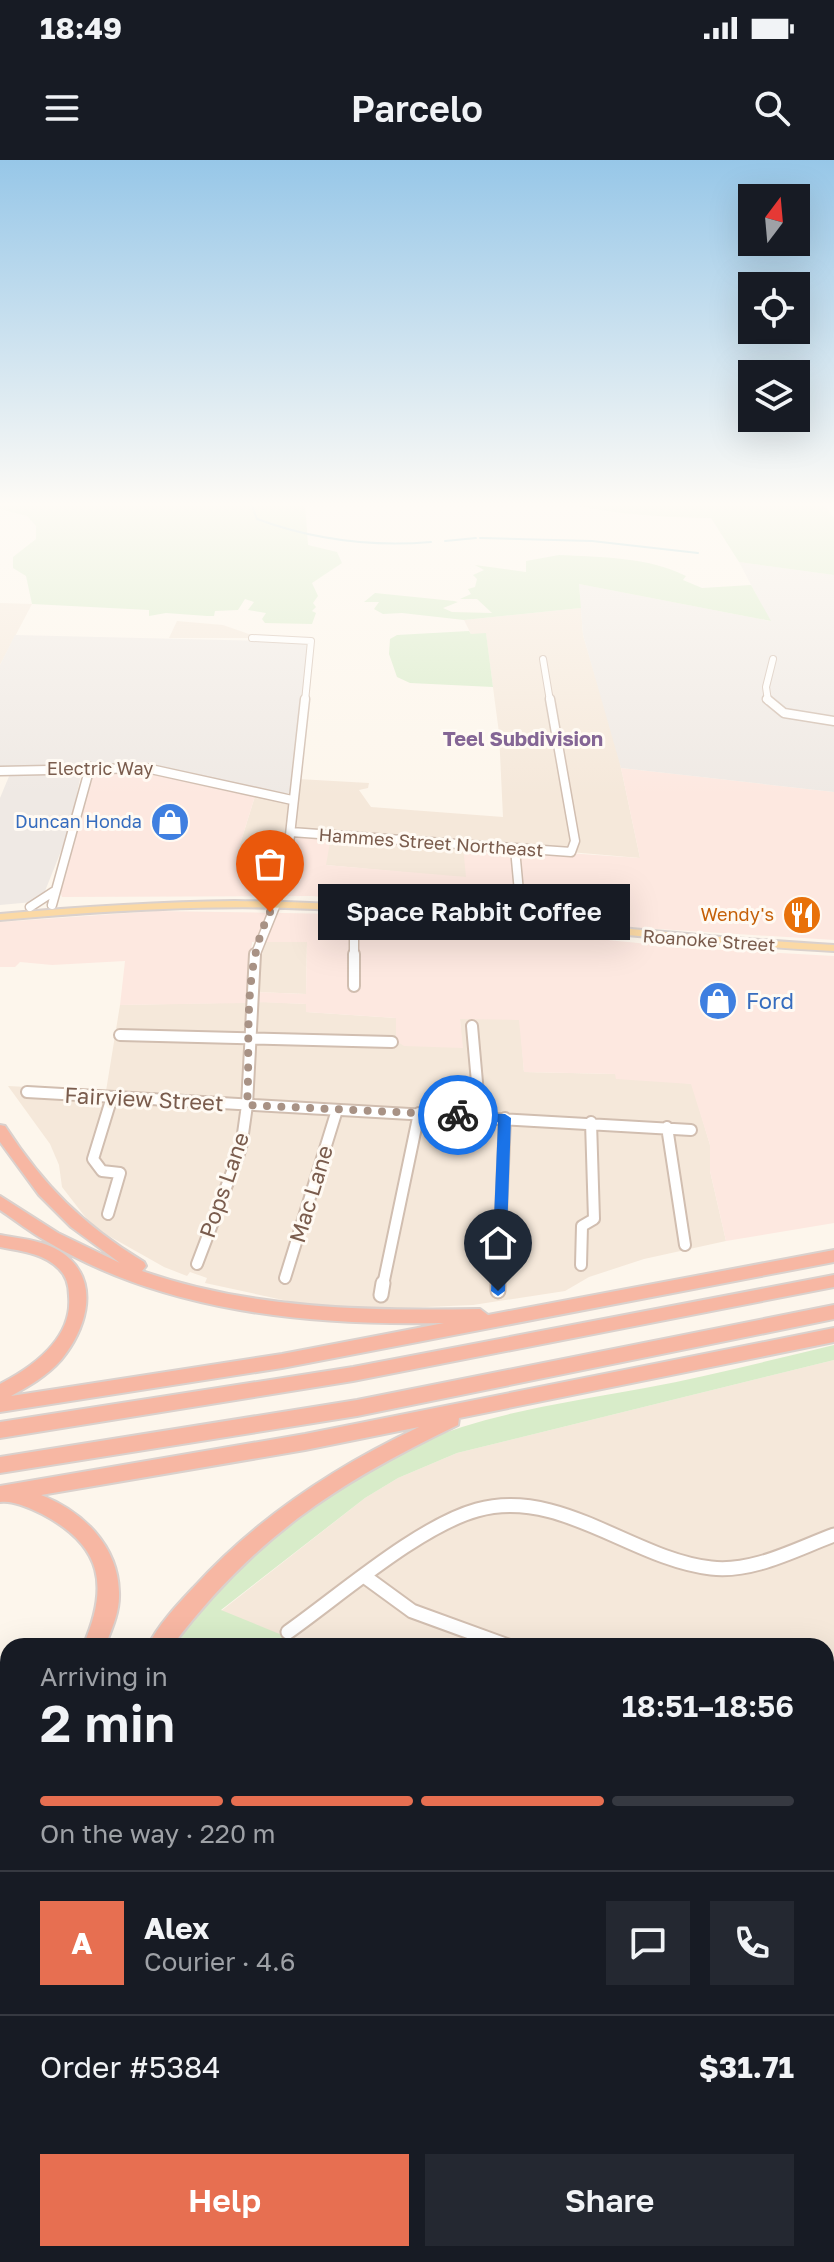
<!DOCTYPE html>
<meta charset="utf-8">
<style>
:root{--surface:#171b24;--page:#242831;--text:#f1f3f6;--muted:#9ea1a6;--line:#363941;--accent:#e76f51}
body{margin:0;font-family:"Golos Text",sans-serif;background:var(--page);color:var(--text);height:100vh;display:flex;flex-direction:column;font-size:30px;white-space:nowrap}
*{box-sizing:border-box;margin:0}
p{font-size:26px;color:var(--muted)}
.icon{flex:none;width:44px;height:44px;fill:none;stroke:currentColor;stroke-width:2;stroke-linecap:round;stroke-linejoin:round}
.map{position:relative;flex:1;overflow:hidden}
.panel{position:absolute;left:0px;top:1478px;width:834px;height:624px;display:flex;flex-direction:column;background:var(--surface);border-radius:24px 24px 0 0;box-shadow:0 8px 32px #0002}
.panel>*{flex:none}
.needle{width:52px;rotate:16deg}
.fabs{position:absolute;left:738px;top:24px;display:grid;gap:16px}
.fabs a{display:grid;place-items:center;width:72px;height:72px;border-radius:0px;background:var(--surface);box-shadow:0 8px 32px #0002;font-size:40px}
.pin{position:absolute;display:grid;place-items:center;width:68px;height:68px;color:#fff;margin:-82px -34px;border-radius:50% 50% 50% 0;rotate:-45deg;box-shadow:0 0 8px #0007}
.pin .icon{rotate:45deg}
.courier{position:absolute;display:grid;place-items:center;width:80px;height:80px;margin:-40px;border:6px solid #1a73e8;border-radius:50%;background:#fff;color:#222;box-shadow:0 2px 10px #0007}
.bubble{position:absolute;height:56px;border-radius:0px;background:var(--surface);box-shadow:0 8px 32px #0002;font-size:26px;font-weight:600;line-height:56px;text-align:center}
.summary em{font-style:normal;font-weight:600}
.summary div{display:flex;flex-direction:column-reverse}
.summary{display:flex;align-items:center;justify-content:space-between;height:136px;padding:0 40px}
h1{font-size:52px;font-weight:600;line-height:60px}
.bar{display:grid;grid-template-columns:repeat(4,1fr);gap:12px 8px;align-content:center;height:96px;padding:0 40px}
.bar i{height:10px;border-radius:6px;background:var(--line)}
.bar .current{background:var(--accent)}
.bar p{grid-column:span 4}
.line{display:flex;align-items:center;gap:20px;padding:0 40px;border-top:2px solid var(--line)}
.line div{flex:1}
.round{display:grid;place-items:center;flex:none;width:84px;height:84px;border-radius:0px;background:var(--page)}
.button{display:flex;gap:16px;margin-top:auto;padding:16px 40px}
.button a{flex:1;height:92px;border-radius:0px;background:var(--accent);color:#fff;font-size:32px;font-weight:600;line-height:92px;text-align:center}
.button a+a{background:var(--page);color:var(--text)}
.status{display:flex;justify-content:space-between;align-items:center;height:56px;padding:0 40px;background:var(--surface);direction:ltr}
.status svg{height:22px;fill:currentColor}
header{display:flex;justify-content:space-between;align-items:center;height:104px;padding:0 40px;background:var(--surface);font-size:36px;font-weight:600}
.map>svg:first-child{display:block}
</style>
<div class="status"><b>18:49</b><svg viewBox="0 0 49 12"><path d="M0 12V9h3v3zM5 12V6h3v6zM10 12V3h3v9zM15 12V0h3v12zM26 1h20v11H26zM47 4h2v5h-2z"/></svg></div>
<header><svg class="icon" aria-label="menu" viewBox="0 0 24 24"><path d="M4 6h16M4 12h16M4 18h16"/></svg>Parcelo<svg class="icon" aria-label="search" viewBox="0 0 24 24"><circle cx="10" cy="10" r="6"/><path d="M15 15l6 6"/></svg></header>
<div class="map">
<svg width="834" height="2102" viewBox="0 0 834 2102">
<rect width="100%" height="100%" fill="#fdf6ec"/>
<!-- residential -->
<path fill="#f5e8da" d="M 0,443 L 32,444 L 0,505 Z
M 581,448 L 583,475 L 617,589 L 640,698 L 464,683 L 467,718 L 326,705 L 288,670 L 285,695 L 237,694 L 256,633 L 295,643 L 298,619 L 369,623 L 368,628 L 359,630 L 371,647 L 503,657 L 499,573 L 486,474 L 471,474 L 464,460 Z
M 177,461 L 223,465 L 260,478 L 169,478 Z
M 261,782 L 307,782 L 306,834 L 255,832 Z
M 266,842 L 307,844 L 306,852 L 396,858 L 462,888 L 460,859 L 520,859 L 524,912 L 616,914 L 692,924 L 710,985 L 710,1011 L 726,1081 L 644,1099 L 589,1117 L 565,1131 L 473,1145 L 377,1149 L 297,1143 L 205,1123 L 207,1118 L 190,1112 L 187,1116 L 164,1107 L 93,1067 L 62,1027 L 59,1005 L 50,984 L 8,926 L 106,931 L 120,845 Z
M 834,1200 L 834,2102 L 758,2102 L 757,2094 L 826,2094 L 826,1486 L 309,1486 L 221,1451 L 365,1338 L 398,1318 L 457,1293 Z"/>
<!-- commercial -->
<path fill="#fde8e0" d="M 133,608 L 256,633 L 237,694 L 292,695 L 296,675 L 331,676 L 326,705 L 466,717 L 463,686 L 640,698 L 621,608 L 834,632 L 834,780 L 642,768 L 312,736 L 62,737 L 58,726 L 91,613 Z
M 156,751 L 342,754 L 689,788 L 834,796 L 834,1063 L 726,1081 L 710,1011 L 710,985 L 691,924 L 616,919 L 615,914 L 524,912 L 519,860 L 460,859 L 463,888 L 404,886 L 396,881 L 396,858 L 306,852 L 306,844 L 255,842 L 255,832 L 306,834 L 307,782 L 252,782 L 247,843 L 120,845 L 125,801 L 52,805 L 20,802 L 15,807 L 0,807 L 0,762 Z"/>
<!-- industrial -->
<path fill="#efe9e4" d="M 739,402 L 834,415 L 834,632 L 621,608 L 583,475 L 579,424 L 770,461 Z
M 15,475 L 308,482 L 290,633 L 279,634 L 167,608 L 83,605 L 69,671 L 45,731 L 33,742 L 0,745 L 0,638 L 12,609 L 0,609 L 0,505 Z"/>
<!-- green -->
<path fill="#d8ecc9" d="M 0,343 L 305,343 L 308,385 L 337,392 L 342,403 L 312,423 L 318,436 L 313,443 L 316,447 L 312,451 L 316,453 L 312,464 L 265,463 L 262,459 L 266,453 L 248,450 L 254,442 L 245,439 L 238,450 L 215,451 L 214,456 L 207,456 L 166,453 L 149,456 L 149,450 L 32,444 L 26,416 L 13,408 L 13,397 L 36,379 L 36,366 L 27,356 L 0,349 Z
M 567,343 L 834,343 L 824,345 L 834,358 L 834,415 L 739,402 L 711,358 C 662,357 614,355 567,343 Z
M 559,395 C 600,397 649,397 686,416 L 683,420 L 702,428 L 751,425 L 771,461 L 579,424 L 581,448 L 464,460 L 402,453 L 383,454 L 374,449 L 379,442 L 364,442 L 375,433 L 454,441 L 458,442 L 443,448 L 452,452 L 492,453 L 477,439 L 460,439 L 471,434 L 468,429 L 475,427 L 477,419 L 473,415 L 484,410 L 475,405 L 526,412 L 526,401 Z
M 469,471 L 471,474 L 486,473 L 493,527 L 410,523 L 397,517 L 389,494 L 390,479 L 397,475 Z
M 834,1185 L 834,1200 L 457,1293 L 398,1318 L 365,1338 L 221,1450 L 309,1486 L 173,1486 C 235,1400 318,1326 416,1284 C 487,1253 570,1242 645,1228 C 709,1216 771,1200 834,1185 Z
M 8,1686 L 8,2094 L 757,2094 L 758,2102 L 0,2102 L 0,1691 Z"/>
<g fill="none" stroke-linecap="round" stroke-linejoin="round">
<!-- stream -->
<path stroke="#a5d3da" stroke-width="2" d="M 251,343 L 257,359 C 314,380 371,387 431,382
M 480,378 L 592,381 L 698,393
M 445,381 L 476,378"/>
<defs>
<path id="minor-far4" d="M 252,478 L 311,481 L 305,541
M 543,499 L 550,541
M 768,541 L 766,527 L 773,499"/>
<path id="minor-far3" d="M 767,539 L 784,553 L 834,561
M 0,611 L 146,608 L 292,640
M 291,672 L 571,692 L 575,681 L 550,539
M 515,689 L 522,764
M 52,745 L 90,607
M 30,747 L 53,732
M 354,748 L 354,796
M 255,796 L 276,744 L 287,702 L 305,539"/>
<path id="minor-far2" d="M 354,794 L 354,826
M 472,866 L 480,956
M 120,875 L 392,882
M 27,932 L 691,970
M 667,967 L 685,1085
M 108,1054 L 120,1013 L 102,1011 L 93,999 L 112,937
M 197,1104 L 241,988 L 247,945 L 255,794
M 581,1105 L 582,1066 L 594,1059 L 591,962
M 285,1118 L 337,950
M 383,1125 L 419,953
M 498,1125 L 505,958"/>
<path id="minor-far1" d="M 498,1131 L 498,1123
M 381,1135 L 383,1123
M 364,1416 L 412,1451 L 508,1486
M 288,1472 C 339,1436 419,1366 477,1350 C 560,1327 632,1399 711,1408 C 753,1413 796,1389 834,1375"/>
<path id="minor" d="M 826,1596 L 834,1598"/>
<path id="major" d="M 235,741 C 436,743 634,774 834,785 L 834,791 C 660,782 488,758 315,749 C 210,744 105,751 0,760 L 0,754 C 78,747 157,742 235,741 Z"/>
<path id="highway" d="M 0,965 L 5,966 C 44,1026 83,1065 144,1102 L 146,1106 L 142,1111 C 251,1149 366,1151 480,1149 L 488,1155 L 834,1090 L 834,1102 L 282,1208 L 0,1252 L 0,1224 C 33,1207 73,1178 69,1136 C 69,1125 66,1115 58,1108 C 43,1093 20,1091 0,1087 L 0,1075 C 23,1079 52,1081 70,1099 C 100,1128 84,1172 61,1200 C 47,1216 29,1226 11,1236 L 282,1194 L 444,1163 C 310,1166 163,1152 46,1081 C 30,1072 15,1060 0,1050 L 0,1036 L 58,1073 L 120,1103 L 71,1067 L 39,1035 L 0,982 Z
M 834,1115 L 834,1127 L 353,1221 L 0,1278 L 0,1262 L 353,1207 Z
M 834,1145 L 834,1159 L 357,1256 L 0,1313 L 0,1297 L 357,1240 Z
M 834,1168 L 834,1182 L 459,1258 L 458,1265 C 335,1324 255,1377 172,1486 L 148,1486 C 158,1465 178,1444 194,1427 C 257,1358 334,1307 419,1267 L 305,1290 L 41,1335 C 82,1351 118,1385 119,1432 C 120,1451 112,1469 105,1486 L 83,1486 C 109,1426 103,1386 42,1354 C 30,1348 13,1340 0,1342 L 0,1326 L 305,1274 Z
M 8,1550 L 8,1572 L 0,1574 L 0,1552 Z
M 8,1654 L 8,1681 L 0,1685 L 0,1658 Z"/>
</defs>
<!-- minor-far4 casing -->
<use href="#minor-far4" stroke="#d1beb0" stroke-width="8"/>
<!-- minor-far3 casing -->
<use href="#minor-far3" stroke="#d1beb0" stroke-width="11"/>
<!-- minor-far2 casing -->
<use href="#minor-far2" stroke="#d1beb0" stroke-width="14"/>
<!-- minor-far1 casing -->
<use href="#minor-far1" stroke="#d1beb0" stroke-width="17"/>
<!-- minor casing -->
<use href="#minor" stroke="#d1beb0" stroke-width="21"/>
<!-- major casing -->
<use href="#major" stroke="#dad1cd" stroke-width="4"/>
<!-- highway casing -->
<use href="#highway" stroke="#dad1cd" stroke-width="4"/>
<!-- minor-far4 -->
<use href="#minor-far4" stroke="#fff" stroke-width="6"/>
<!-- minor-far3 -->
<use href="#minor-far3" stroke="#fff" stroke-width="8"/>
<!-- minor-far2 -->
<use href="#minor-far2" stroke="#fff" stroke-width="10"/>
<!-- minor-far1 -->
<use href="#minor-far1" stroke="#fff" stroke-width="13"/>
<!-- minor -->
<use href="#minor" stroke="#fff" stroke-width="17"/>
<!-- major -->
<use href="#major" fill="#fbd9a5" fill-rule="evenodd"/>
<!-- highway -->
<use href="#highway" fill="#f7b7a3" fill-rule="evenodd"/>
</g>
<!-- sky -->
<linearGradient id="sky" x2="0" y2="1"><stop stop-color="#97c7e8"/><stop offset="0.54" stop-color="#fefbf6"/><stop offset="1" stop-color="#fefbf6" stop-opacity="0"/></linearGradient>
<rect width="834" height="637" fill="url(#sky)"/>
<!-- route -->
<path fill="#1a73e8" d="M 454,952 L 505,954 L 511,958 L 505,1131 L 498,1136 L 491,1131 L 498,962 L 458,959 L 454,958 Z"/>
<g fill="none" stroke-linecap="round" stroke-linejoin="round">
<!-- done -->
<path stroke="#a89285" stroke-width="8" stroke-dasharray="0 14.4" d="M 270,752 C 241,809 251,882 247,945 L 458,955"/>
</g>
<!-- icons -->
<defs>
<symbol id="shop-disc" viewBox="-11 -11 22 22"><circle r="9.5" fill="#3f7fe0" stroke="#fffaf3"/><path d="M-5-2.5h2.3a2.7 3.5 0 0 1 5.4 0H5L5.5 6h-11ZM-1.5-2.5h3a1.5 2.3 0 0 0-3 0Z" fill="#fff"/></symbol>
<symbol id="restaurant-disc" viewBox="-11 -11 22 22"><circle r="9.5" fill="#e8710a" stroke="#fffaf3"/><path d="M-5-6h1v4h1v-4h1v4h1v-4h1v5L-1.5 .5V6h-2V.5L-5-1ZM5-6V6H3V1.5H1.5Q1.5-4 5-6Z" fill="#fff"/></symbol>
</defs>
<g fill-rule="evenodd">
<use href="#shop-disc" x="148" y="640" width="44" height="44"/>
<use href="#restaurant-disc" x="780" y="733" width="44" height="44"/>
<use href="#shop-disc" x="696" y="819" width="44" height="44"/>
</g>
<g text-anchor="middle" stroke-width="6" stroke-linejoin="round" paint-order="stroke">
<!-- far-street labels -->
<g font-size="18" fill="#7a5c4d" stroke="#fffaf3">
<text x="100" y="615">Electric Way</text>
<text transform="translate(431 683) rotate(4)" y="6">Hammes Street Northeast</text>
<text transform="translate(709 781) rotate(4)" y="6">Roanoke Street</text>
</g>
<!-- far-shop labels -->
<g font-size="18" fill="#366cbe" stroke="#fffaf3" text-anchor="end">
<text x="142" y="668">Duncan Honda</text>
</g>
<!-- far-food labels -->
<g font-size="18" fill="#c56008" stroke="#fffaf3" text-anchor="end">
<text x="774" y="761">Wendy's</text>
</g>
<!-- far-neighbourhood labels -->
<g font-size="20" font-weight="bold" fill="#846695" stroke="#fffaf3">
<text x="523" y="586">Teel Subdivision</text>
</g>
<!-- shop labels -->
<g font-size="22" fill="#366cbe" stroke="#fffaf3" text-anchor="start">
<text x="746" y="849">Ford</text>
</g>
<!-- street labels -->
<g font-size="22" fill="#7a5c4d" stroke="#fffaf3">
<text transform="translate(144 939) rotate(3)" y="8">Fairview Street</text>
<text transform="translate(224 1025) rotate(-71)" y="8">Pops Lane</text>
<text transform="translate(311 1034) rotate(-73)" y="8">Mac Lane</text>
</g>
</g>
</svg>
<div class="fabs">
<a><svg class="needle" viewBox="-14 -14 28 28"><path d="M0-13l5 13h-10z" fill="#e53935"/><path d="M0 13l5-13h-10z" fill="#9ea1a6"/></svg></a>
<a><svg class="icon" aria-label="locate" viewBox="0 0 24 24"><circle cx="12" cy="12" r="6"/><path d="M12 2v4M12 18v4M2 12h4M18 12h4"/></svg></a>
<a><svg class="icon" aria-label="layers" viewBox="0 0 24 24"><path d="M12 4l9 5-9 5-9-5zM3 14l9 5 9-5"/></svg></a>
</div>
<div class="pin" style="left:270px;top:752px;background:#ea580c"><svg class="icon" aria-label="bag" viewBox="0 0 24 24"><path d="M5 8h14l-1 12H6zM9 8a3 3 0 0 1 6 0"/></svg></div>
<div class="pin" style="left:498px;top:1131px;background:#1f2937"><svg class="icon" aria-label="home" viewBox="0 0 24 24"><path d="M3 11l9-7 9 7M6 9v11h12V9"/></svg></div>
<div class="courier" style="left:458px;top:955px"><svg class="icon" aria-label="bike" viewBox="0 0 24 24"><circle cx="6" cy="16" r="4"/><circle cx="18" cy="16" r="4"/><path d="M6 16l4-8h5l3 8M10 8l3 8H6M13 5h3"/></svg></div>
<div class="bubble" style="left:318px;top:724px;width:312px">Space Rabbit Coffee</div>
<section class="panel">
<div class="summary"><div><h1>2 min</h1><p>Arriving in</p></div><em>18:51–18:56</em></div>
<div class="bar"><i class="current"></i><i class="current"></i><i class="current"></i><i></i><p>On the way · 220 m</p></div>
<div class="line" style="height:144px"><b class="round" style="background:var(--accent);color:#fff">A</b><div><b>Alex</b><p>Courier · 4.6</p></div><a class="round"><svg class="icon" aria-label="chat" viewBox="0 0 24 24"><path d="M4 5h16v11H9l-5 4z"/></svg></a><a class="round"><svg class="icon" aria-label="phone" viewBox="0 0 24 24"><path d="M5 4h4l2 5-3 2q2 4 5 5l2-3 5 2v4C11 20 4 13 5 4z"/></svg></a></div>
<div class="line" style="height:104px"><div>Order #5384</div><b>$31.71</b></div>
<div class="button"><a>Help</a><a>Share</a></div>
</section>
</div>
